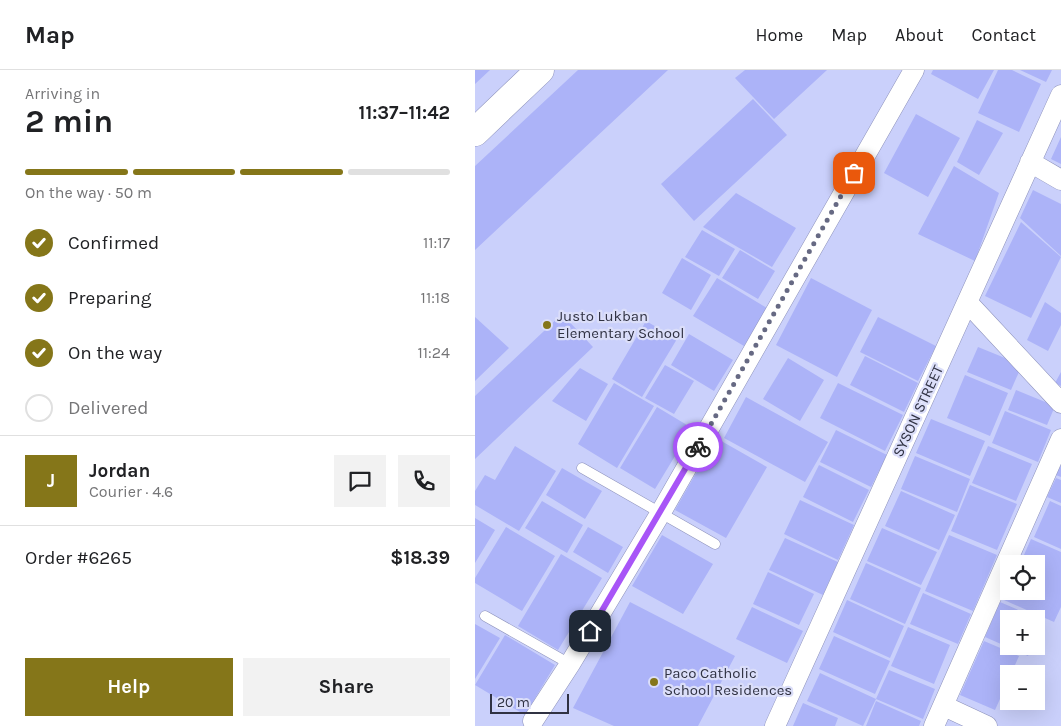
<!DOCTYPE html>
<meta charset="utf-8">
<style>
:root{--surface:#fff;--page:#f2f2f2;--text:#202124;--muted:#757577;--line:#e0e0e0;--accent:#857619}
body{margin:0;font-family:Karla,sans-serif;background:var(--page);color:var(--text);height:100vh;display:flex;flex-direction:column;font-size:19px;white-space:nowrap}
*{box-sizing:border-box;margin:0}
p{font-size:16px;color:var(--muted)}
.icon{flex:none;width:28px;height:28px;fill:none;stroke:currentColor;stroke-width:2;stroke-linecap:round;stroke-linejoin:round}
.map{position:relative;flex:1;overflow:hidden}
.side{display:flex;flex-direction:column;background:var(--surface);width:475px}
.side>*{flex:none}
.buttons{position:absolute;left:525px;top:485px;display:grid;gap:10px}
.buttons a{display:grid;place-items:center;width:45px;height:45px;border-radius:0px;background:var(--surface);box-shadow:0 5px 20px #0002;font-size:25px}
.scale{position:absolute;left:15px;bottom:12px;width:79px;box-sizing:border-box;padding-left:5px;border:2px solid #303243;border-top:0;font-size:14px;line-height:18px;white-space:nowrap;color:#303243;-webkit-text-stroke:4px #dbdef9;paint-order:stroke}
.pin{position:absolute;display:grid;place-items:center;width:42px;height:42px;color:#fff;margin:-21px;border-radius:10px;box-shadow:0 2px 8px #0006}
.courier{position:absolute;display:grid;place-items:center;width:50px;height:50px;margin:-25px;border:4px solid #a855f7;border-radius:50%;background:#fff;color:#222;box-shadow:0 1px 6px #0007}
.overview em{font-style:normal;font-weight:700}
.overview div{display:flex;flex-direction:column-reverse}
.overview{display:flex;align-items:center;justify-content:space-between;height:85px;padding:0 25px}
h1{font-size:32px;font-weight:700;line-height:38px}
.bar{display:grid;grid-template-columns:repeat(4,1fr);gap:8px 5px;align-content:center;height:60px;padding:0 25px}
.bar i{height:6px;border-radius:4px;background:var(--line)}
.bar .current{background:var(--accent)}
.bar p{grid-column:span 4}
.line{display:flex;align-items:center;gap:12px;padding:0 25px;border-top:1px solid var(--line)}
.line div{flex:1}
.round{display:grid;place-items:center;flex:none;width:52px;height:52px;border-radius:0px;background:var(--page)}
ol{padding:0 25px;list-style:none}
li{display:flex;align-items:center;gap:15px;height:55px}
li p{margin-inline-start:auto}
li .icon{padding:5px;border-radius:50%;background:var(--accent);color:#fff;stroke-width:4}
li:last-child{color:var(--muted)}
li i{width:28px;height:28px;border:2px solid var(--line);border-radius:50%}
.cta{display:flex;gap:10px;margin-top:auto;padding:10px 25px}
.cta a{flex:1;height:58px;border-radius:0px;background:var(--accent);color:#fff;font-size:20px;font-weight:700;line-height:58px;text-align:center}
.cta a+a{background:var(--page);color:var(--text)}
header{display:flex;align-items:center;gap:30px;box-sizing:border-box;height:70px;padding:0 25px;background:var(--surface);border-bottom:1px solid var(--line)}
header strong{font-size:24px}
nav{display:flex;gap:28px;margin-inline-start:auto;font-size:18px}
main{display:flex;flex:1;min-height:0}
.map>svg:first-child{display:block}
</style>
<header>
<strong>Map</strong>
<nav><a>Home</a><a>Map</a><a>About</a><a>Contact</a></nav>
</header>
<main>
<section class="side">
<div class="overview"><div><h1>2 min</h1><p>Arriving in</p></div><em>11:37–11:42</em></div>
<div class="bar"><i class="current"></i><i class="current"></i><i class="current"></i><i></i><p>On the way · 50 m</p></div>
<ol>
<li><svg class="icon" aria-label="check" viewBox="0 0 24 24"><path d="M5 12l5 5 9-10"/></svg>Confirmed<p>11:17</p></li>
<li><svg class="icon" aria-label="check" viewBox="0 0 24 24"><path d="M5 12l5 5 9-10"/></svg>Preparing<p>11:18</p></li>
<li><svg class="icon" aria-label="check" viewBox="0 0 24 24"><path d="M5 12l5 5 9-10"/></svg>On the way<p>11:24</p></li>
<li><i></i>Delivered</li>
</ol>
<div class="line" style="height:90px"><b class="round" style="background:var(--accent);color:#fff">J</b><div><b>Jordan</b><p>Courier · 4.6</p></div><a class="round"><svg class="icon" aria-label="chat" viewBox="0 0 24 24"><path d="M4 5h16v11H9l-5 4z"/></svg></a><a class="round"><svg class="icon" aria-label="phone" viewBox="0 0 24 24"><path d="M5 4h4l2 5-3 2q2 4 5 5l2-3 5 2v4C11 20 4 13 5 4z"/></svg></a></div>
<div class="line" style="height:65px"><div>Order #6265</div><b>$18.39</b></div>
<div class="cta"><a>Help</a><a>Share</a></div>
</section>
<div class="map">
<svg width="586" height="656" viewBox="0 0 586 656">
<rect width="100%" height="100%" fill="#cad0fb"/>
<!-- building -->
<path fill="#acb3f8" d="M 0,0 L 15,0 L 0,14 Z
M 103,0 L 193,0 L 0,180 L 0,96 Z
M 270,0 L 352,0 L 299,49 L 260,8 Z
M 458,0 L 519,0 L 503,29 L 456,4 Z
M 523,0 L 537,0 L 566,14 L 544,62 L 503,43 Z
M 545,0 L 577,0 L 571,12 Z
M 278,29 L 312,65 L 219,151 L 186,114 Z
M 441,44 L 485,68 L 453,127 L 409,103 Z
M 502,50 L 528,63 L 504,105 L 482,92 Z
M 586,67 L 586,94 L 576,89 Z
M 479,96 L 524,123 L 500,191 L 443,164 Z
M 558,120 L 586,134 L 586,186 L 545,148 Z
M 261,123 L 321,158 L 297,197 L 228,157 Z
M 546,152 L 586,187 L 556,248 L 510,226 Z
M 227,160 L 260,179 L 244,206 L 210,187 Z
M 265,180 L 300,201 L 283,229 L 247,208 Z
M 207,188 L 236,205 L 216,240 L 187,223 Z
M 242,208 L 292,238 L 269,276 L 218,246 Z
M 336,208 L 397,240 L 362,307 L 301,275 Z
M 570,232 L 586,243 L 586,255 L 573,281 L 552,270 Z
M 87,244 L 118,277 L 0,389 L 0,326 Z
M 0,247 L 34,278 L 0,311 Z
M 403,247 L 461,276 L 443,311 L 385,282 Z
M 171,251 L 202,269 L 167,327 L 137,309 Z
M 214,264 L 258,290 L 239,321 L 196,295 Z
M 503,277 L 547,295 L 536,320 L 492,302 Z
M 390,286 L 443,313 L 429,342 L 375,315 Z
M 313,288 L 349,310 L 325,351 L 288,329 Z
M 190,295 L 219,311 L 199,344 L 170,328 Z
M 105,298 L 133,314 L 111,351 L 77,331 Z
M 586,302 L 586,316 L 580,313 Z
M 490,305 L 533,323 L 515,366 L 472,348 Z
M 139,313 L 179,336 L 142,398 L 103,374 Z
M 363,313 L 428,345 L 410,381 L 345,348 Z
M 541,320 L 580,336 L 572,355 L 533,340 Z
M 271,327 L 353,372 L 330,412 L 249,368 Z
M 182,337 L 217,358 L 180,419 L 145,398 Z
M 530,341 L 576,360 L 563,392 L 517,373 Z
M 456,349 L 510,371 L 495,406 L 441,383 Z
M 361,360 L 412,385 L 396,417 L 345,392 Z
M 241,368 L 292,397 L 251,468 L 200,440 Z
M 40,376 L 81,401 L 44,461 L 0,435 L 0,421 L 10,405 L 20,410 Z
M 513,376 L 557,394 L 541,431 L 497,413 Z
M 440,386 L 495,409 L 482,442 L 426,419 Z
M 344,395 L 394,420 L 378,452 L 328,427 Z
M 586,395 L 586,407 L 581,405 Z
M 87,398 L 127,421 L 110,449 L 71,425 Z
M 581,408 L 586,410 L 586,433 L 572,427 Z
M 495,415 L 542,434 L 522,480 L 476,461 Z
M 426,421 L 480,445 L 464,480 L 410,456 Z
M 325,430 L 379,455 L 363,490 L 309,464 Z
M 67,431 L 108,455 L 92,483 L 50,458 Z
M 575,431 L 586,436 L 586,479 L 559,467 Z
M 0,448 L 20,460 L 0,493 Z
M 31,457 L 80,486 L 47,541 L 0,513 L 0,508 Z
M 113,457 L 148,477 L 133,503 L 98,482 Z
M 407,458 L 462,482 L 446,515 L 392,491 Z
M 187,465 L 238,494 L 208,544 L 157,516 Z
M 474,465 L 522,485 L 498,541 L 450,521 Z
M 310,468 L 363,492 L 348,525 L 294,500 Z
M 556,469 L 586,482 L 586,537 L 579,552 L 529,530 L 533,521 L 561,521 L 561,494 L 545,494 Z
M 86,484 L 127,508 L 83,580 L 43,556 Z
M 391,493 L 446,518 L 430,554 L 375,529 Z
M 293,502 L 339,524 L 324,555 L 278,534 Z
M 448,523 L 496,544 L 483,574 L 435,554 Z
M 372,530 L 429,556 L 415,588 L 358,562 Z
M 155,532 L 260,586 L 223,656 L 139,656 L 98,638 Z
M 525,532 L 569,551 L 561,568 L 561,549 L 534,549 L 534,576 L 558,576 L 553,586 L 510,567 Z
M 277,537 L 328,561 L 312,593 L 261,569 Z
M 0,554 L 25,568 L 0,609 Z
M 433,557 L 475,575 L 459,614 L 416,596 Z
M 30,565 L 80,595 L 50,645 L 0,615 Z
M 359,566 L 415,591 L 400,624 L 344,599 Z
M 509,571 L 544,586 L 536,604 L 534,604 L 534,609 L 520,640 L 485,625 Z
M 414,600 L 460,619 L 448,649 L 401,629 Z
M 345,603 L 401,629 L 388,656 L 332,631 Z
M 401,631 L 446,651 L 444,656 L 391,656 Z
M 328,633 L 363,648 L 360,656 L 318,656 Z"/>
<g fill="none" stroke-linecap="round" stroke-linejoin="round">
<defs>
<path id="lane" d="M 107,398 L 240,474
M 10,546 L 95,594"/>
<path id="street" d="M 555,92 L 586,110
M 493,233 L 586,333
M 469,636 L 512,656
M 58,651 L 95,594 L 185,444 L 439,0
M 300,656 L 586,25
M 459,656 L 586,369"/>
<path id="secondary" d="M 0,62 L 65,0"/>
</defs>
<!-- lane casing -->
<use href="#lane" stroke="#8d92bb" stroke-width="11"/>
<!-- street casing -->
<use href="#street" stroke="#8d92bb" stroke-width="21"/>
<!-- secondary casing -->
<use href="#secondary" stroke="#8d92bb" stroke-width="29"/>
<!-- lane -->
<use href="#lane" stroke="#fff" stroke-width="10"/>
<!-- street -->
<use href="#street" stroke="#fff" stroke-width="20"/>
<!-- secondary -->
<use href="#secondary" stroke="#fff" stroke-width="28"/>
</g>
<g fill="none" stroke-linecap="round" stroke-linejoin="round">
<!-- done -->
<path stroke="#666983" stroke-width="5" stroke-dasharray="0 9" d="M 223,377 L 379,103"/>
<!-- route -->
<path stroke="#a855f7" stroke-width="6" d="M 115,561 L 223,377"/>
</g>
<!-- markers -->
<g fill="#857619" stroke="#dbdef9" stroke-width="2">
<circle cx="72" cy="255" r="5"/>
<circle cx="179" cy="612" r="5"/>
</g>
<g text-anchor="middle" stroke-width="4.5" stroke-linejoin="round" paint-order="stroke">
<!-- poi labels -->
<g font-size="15" fill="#303243" stroke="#dbdef9" text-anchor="start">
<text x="82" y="251">Justo Lukban<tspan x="82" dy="17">Elementary School</tspan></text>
<text x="189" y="608">Paco Catholic<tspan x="189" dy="17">School Residences</tspan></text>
</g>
<!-- street labels -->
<g font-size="15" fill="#303243" stroke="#dbdef9">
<text transform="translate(443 341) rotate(-65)" y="5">SYSON STREET</text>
</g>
</g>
</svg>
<div class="buttons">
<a><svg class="icon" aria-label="locate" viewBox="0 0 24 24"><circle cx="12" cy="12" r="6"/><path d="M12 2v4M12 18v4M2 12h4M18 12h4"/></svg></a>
<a>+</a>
<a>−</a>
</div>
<div class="scale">20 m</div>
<div class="pin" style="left:379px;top:103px;background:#ea580c"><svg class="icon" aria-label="bag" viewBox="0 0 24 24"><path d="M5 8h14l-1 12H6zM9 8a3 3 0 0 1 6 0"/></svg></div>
<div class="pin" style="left:115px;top:561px;background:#1f2937"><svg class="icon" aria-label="home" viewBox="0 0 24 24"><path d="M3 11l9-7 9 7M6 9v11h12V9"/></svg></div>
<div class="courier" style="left:223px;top:377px"><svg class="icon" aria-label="bike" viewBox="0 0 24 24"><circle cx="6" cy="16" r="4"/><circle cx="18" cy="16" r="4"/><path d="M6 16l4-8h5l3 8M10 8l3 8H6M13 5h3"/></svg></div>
</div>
</main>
